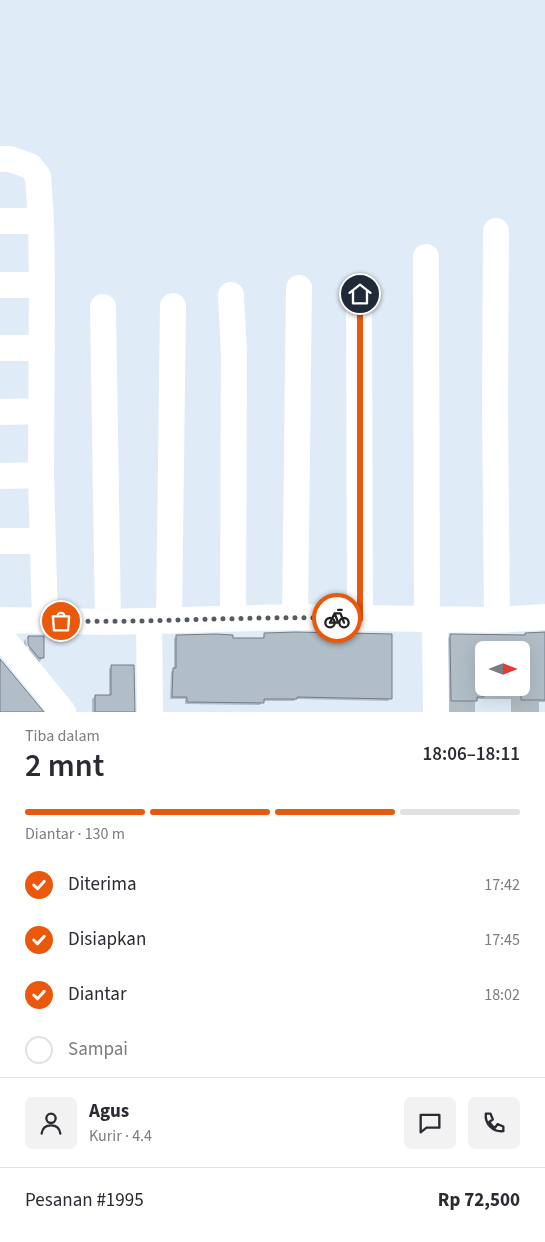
<!DOCTYPE html>
<html lang="id">
<meta charset="utf-8">
<style>
:root{--surface:#fff;--page:#f2f2f3;--text:#2b2b33;--muted:#7c7c81;--line:#e1e1e2;--accent:#ea580c}
body{margin:0;font-family:"Source Sans 3",sans-serif;background:var(--page);color:var(--text);height:100vh;display:flex;flex-direction:column;font-size:19px;white-space:nowrap}
*{box-sizing:border-box;margin:0}
p{font-size:16px;color:var(--muted)}
.icon{flex:none;width:28px;height:28px;fill:none;stroke:currentColor;stroke-width:2;stroke-linecap:round;stroke-linejoin:round}
.map{position:relative;height:712px;overflow:hidden}
.details{display:flex;flex-direction:column;background:var(--surface);flex:1}
.details>*{flex:none}
.needle{width:32px;rotate:90deg}
.buttons{position:absolute;left:475px;top:641px;display:grid;gap:10px}
.buttons a{display:grid;place-items:center;width:55px;height:55px;border-radius:8px;background:var(--surface);box-shadow:0 5px 20px #0002;font-size:25px}
.pin{position:absolute;display:grid;place-items:center;width:42px;height:42px;color:#fff;margin:-21px;border:2px solid #fff;border-radius:50%;box-shadow:0 1px 5px #0007}
.courier{position:absolute;display:grid;place-items:center;width:50px;height:50px;margin:-25px;border:4px solid #ea580c;border-radius:50%;background:#fff;color:#222;box-shadow:0 1px 6px #0007}
.summary em{font-style:normal;font-weight:600}
.summary div{display:flex;flex-direction:column-reverse}
.summary{display:flex;align-items:center;justify-content:space-between;height:85px;padding:0 25px}
h1{font-size:32px;font-weight:600;line-height:38px}
.bar{display:grid;grid-template-columns:repeat(4,1fr);gap:8px 5px;align-content:center;height:60px;padding:0 25px}
.bar i{height:6px;border-radius:4px;background:var(--line)}
.bar .on{background:var(--accent)}
.bar p{grid-column:span 4}
.line{display:flex;align-items:center;gap:12px;padding:0 25px;border-top:1px solid var(--line)}
.line div{flex:1}
.round{display:grid;place-items:center;flex:none;width:52px;height:52px;border-radius:8px;background:var(--page)}
ol{padding:0 25px;list-style:none}
li{display:flex;align-items:center;gap:15px;height:55px}
li p{margin-inline-start:auto}
li .icon{padding:5px;border-radius:50%;background:var(--accent);color:#fff;stroke-width:4}
li:last-child{color:var(--muted)}
li i{width:28px;height:28px;border:2px solid var(--line);border-radius:50%}
.map>svg:first-child{display:block}
</style>
<div class="map">
<svg width="545" height="712" viewBox="0 0 545 712">
<rect width="100%" height="100%" fill="#dfecf7"/>
<!-- shadow -->
<path fill="#0003" fill-rule="evenodd" d="M 265,634 L 390,698 L 388,701 L 296,699 L 294,701 L 263,701 L 260,705 L 185,704 L 185,699 L 170,699 L 171,672 L 174,669 L 174,639 L 176,636 L 262,639 Z
M 545,634 L 545,702 L 539,702 L 539,712 L 511,712 L 511,699 L 475,699 L 475,712 L 449,712 L 448,638 L 451,636 L 524,636 ZM 484,650 L 521,650 L 521,688 L 484,688 Z
M 28,637 L 43,658 L 39,662 L 34,662 L 24,650 L 24,641 ZM 26,639 L 29,639 L 29,652 L 27,652 Z
M 112,666 L 134,712 L 92,712 L 92,699 L 95,696 L 109,696 L 109,669 Z"/>
<!-- building -->
<path fill="#b1bdc7" stroke="#727d87" d="M 296,632 L 392,634 L 392,699 L 297,697 L 297,699 L 264,699 L 264,703 L 187,702 L 187,697 L 172,697 L 173,668 L 176,668 L 176,635 L 216,634 L 233,635 L 233,638 L 264,638 L 264,633 Z
M 545,632 L 545,700 L 521,700 L 521,682 L 525,682 L 525,650 L 484,650 L 484,697 L 477,697 L 477,701 L 451,701 L 450,634 L 525,635 L 525,633 Z
M 28,636 L 44,636 L 44,658 L 39,658 L 28,645 Z
M 0,659 L 44,712 L 0,712 Z
M 111,665 L 134,665 L 135,712 L 95,712 L 95,695 L 111,695 Z"/>
<g fill="none" stroke-linecap="round" stroke-linejoin="round">
<!-- minor -->
<path stroke="#fff" stroke-width="26" d="M 0,159 L 10,159 L 30,166 L 38,176 L 41,221 L 42,285 L 41,475 L 45,621
M 0,221 L 41,221
M 496,231 L 495,406 L 497,620
M 426,257 L 427,619
M 0,285 L 42,285
M 231,295 L 234,353 L 233,618
M 359,295 L 360,619
M 103,307 L 108,622
M 0,348 L 42,348
M 0,412 L 41,411
M 0,476 L 41,475
M 0,541 L 42,541
M 295,617 L 299,288
M 435,619 L 436,712
M 0,620 L 108,622 L 295,617 L 497,620 L 545,617
M 149,621 L 150,712
M 169,621 L 173,306
M 0,635 L 63,712"/>
</g>
<g fill="none" stroke-linecap="round" stroke-linejoin="round">
<!-- done -->
<path stroke="#545b62" stroke-width="5" stroke-dasharray="0 9" d="M 61,621 C 153,623 245,616 337,618"/>
<!-- route -->
<path stroke="#ea580c" stroke-width="6" d="M 337,618 L 360,619 L 360,294"/>
</g>
</svg>
<div class="buttons">
<a><svg class="needle" viewBox="-14 -14 28 28"><path d="M0-13l5 13h-10z" fill="#e53935"/><path d="M0 13l5-13h-10z" fill="#7c7c81"/></svg></a>
</div>
<div class="pin" style="left:61px;top:621px;background:#ea580c"><svg class="icon" aria-label="bag" viewBox="0 0 24 24"><path d="M5 8h14l-1 12H6zM9 8a3 3 0 0 1 6 0"/></svg></div>
<div class="pin" style="left:360px;top:294px;background:#1f2937"><svg class="icon" aria-label="home" viewBox="0 0 24 24"><path d="M3 11l9-7 9 7M6 9v11h12V9"/></svg></div>
<div class="courier" style="left:337px;top:618px"><svg class="icon" aria-label="bike" viewBox="0 0 24 24"><circle cx="6" cy="16" r="4"/><circle cx="18" cy="16" r="4"/><path d="M6 16l4-8h5l3 8M10 8l3 8H6M13 5h3"/></svg></div>
</div>
<section class="details">
<div class="summary"><div><h1>2 mnt</h1><p>Tiba dalam</p></div><em>18:06–18:11</em></div>
<div class="bar"><i class="on"></i><i class="on"></i><i class="on"></i><i></i><p>Diantar · 130 m</p></div>
<ol>
<li><svg class="icon" aria-label="check" viewBox="0 0 24 24"><path d="M5 12l5 5 9-10"/></svg>Diterima<p>17:42</p></li>
<li><svg class="icon" aria-label="check" viewBox="0 0 24 24"><path d="M5 12l5 5 9-10"/></svg>Disiapkan<p>17:45</p></li>
<li><svg class="icon" aria-label="check" viewBox="0 0 24 24"><path d="M5 12l5 5 9-10"/></svg>Diantar<p>18:02</p></li>
<li><i></i>Sampai</li>
</ol>
<div class="line" style="height:90px"><a class="round"><svg class="icon" aria-label="person" viewBox="0 0 24 24"><circle cx="12" cy="8" r="4"/><path d="M4 21q1-7 8-7t8 7"/></svg></a><div><b>Agus</b><p>Kurir · 4.4</p></div><a class="round"><svg class="icon" aria-label="chat" viewBox="0 0 24 24"><path d="M4 5h16v11H9l-5 4z"/></svg></a><a class="round"><svg class="icon" aria-label="phone" viewBox="0 0 24 24"><path d="M5 4h4l2 5-3 2q2 4 5 5l2-3 5 2v4C11 20 4 13 5 4z"/></svg></a></div>
<div class="line" style="height:65px"><div>Pesanan #1995</div><b>Rp 72,500</b></div>
</section>
